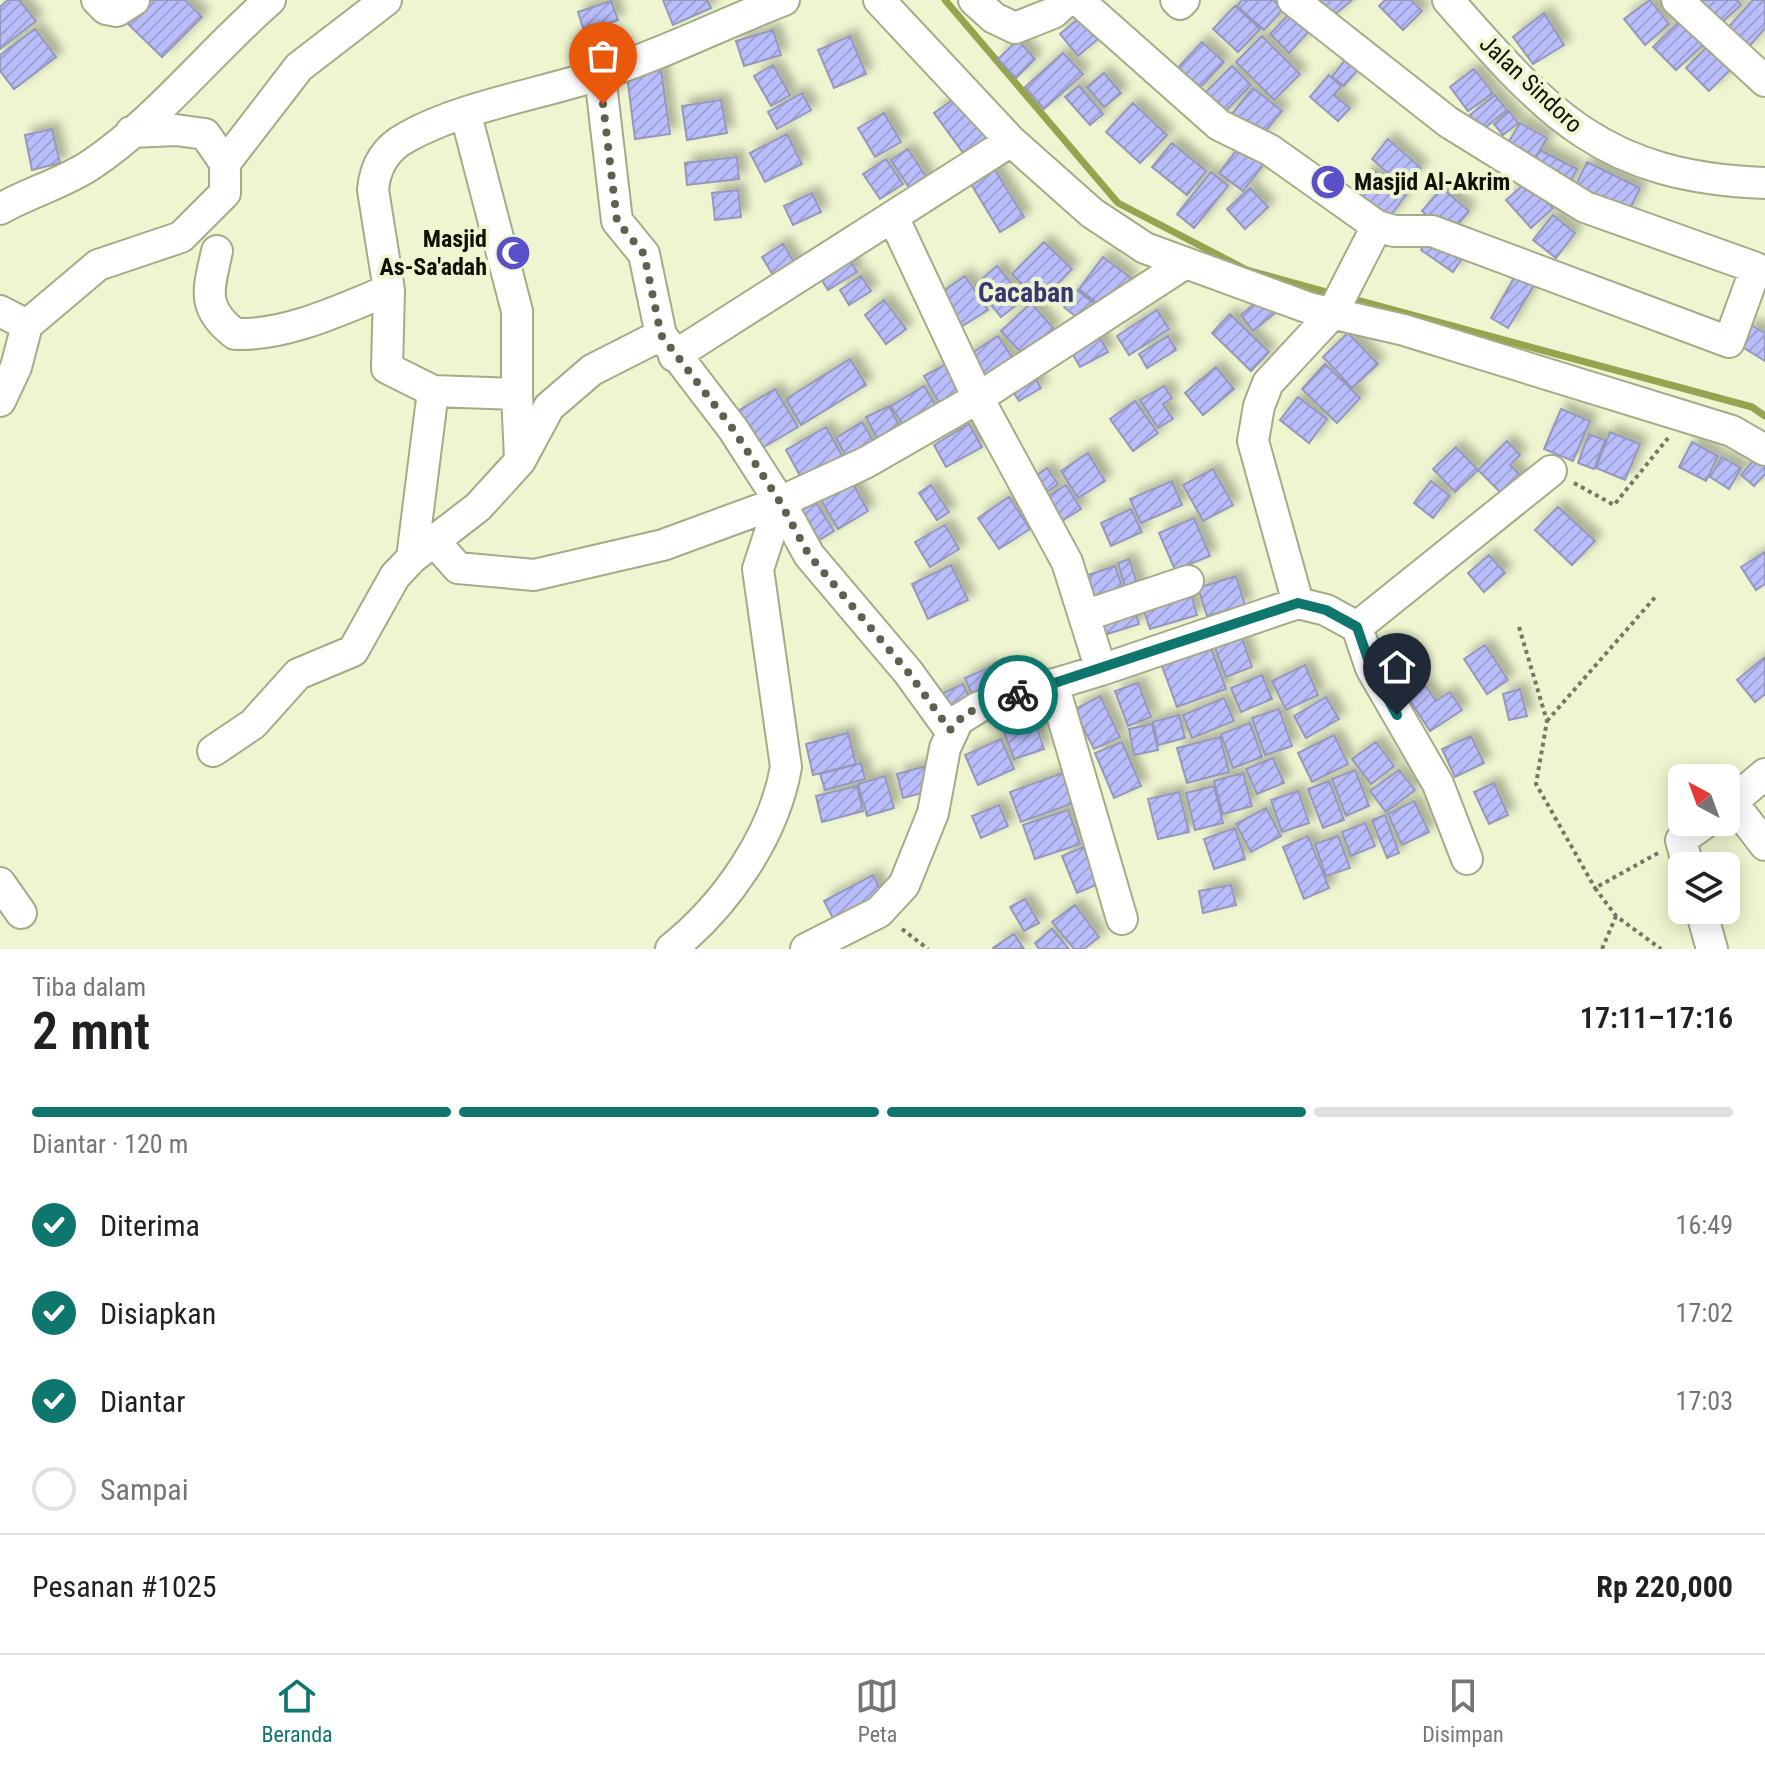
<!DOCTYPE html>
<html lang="id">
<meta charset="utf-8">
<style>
:root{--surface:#fff;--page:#f2f2f2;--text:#202124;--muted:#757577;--line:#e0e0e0;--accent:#0f766e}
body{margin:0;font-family:"Roboto Condensed",sans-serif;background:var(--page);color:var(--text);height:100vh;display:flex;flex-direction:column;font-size:30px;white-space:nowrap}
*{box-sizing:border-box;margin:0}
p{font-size:26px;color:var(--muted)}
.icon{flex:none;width:44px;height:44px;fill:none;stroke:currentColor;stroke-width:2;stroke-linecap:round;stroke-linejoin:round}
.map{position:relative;height:949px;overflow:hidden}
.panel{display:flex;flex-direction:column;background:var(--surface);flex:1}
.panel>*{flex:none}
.needle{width:52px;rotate:319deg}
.controls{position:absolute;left:1668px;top:764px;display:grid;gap:16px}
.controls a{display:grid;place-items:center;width:72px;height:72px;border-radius:12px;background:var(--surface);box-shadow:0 4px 20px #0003;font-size:40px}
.pin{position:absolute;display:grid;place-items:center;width:68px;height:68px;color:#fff;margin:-82px -34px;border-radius:50% 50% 50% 0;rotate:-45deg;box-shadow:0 0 8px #0007}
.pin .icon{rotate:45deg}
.courier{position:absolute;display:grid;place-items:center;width:80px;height:80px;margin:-40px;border:6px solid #0f766e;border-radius:50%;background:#fff;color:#222;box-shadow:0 2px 10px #0007}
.headline em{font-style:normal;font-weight:600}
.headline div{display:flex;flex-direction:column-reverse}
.headline{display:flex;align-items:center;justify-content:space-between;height:136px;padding:0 32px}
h1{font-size:52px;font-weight:600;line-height:60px}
.bar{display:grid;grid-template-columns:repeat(4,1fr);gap:12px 8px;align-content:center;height:96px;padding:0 32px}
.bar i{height:10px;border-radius:6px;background:var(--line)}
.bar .current{background:var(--accent)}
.bar p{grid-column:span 4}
.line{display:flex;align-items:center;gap:20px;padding:0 32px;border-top:2px solid var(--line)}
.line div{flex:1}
ol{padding:0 32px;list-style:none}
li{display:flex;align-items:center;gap:24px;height:88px}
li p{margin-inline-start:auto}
li .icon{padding:8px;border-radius:50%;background:var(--accent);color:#fff;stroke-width:4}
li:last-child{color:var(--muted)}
li i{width:44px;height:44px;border:4px solid var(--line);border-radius:50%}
.dock{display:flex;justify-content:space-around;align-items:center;height:112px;border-top:2px solid var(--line);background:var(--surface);font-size:22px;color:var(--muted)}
.dock a{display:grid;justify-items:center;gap:4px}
.dock .current{color:var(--accent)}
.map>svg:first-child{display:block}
</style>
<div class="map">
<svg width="1765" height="949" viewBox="0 0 1765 949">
<defs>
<pattern id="building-hatch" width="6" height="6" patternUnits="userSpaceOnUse" patternTransform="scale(2)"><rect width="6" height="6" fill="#b9bdfb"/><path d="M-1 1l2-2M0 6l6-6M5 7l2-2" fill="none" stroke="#9ea1d6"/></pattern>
<filter id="shadow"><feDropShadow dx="7" dy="-7" stdDeviation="4" flood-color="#0004"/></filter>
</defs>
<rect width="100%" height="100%" fill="#eef5d0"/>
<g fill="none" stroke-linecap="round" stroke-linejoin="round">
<!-- stream -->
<path stroke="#98a350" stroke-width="7" d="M 945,0 L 1118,203 L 1247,270 L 1334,294
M 1349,298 L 1752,407 L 1765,416"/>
</g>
<!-- building -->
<path fill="url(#building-hatch)" stroke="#9598b9" stroke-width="2" filter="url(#shadow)" d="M 8,0 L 19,0 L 36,21 L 0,49 L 0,7 Z
M 151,0 L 185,0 L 202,17 L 162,57 L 128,24 Z
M 663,0 L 707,0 L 711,8 L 673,25 Z
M 1242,0 L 1273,0 L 1283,9 L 1264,30 L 1237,6 Z
M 1316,0 L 1352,0 L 1326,22 Z
M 1385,0 L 1411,0 L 1422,11 L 1403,30 L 1379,6 Z
M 1650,0 L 1669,24 L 1645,45 L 1624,19 Z
M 1694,0 L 1737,0 L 1741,5 L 1718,26 Z
M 1753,0 L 1765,0 L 1765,28 L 1747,49 L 1726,30 Z
M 611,1 L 618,20 L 584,31 L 578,12 Z
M 1235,6 L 1260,29 L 1238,52 L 1213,29 Z
M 1088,11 L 1106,32 L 1078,56 L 1060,34 Z
M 1291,12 L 1310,30 L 1289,53 L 1270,34 Z
M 1544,13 L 1564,45 L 1533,64 L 1513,37 Z
M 1683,18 L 1706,42 L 1676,70 L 1653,47 Z
M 35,29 L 56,57 L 14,89 L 0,71 L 0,55 Z
M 773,30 L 781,55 L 744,66 L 736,41 Z
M 850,36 L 866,74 L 834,88 L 818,50 Z
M 1262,36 L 1300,74 L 1274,100 L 1236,62 Z
M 1018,40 L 1035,59 L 1016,78 L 998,59 Z
M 1713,41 L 1736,64 L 1709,91 L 1686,68 Z
M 1202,42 L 1224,62 L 1196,92 L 1174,72 Z
M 1063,53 L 1083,74 L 1044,109 L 1025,87 Z
M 1348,56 L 1361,66 L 1344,86 L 1332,77 Z
M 773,65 L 790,95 L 771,106 L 754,76 Z
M 1232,66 L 1251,85 L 1215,122 L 1196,102 Z
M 1474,69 L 1493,93 L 1468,111 L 1450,87 Z
M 661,70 L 670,134 L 635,139 L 627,75 Z
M 1104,73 L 1121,93 L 1104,107 L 1087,87 Z
M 1329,75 L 1341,86 L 1334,95 L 1350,108 L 1338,121 L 1310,97 Z
M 1079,86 L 1103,114 L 1090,125 L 1065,97 Z
M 1253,88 L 1282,111 L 1259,139 L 1231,115 Z
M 802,93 L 811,110 L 777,129 L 768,112 Z
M 1495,95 L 1507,110 L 1482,130 L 1470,115 Z
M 958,96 L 990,141 L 967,158 L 934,113 Z
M 721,100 L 727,133 L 687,140 L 682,106 Z
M 1133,103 L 1167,135 L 1140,163 L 1106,132 Z
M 1509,111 L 1518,123 L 1503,135 L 1494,124 Z
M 884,113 L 901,142 L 875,157 L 858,128 Z
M 1520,123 L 1547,138 L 1532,163 L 1505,148 Z
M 52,129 L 60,163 L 32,170 L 25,135 Z
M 787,134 L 802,164 L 765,182 L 750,153 Z
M 1246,138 L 1270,156 L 1243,191 L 1219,173 Z
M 1388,139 L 1421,168 L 1404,187 L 1372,159 Z
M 1172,143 L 1206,171 L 1187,195 L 1152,167 Z
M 908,149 L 929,181 L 912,192 L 891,160 Z
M 1540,150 L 1577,169 L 1565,191 L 1529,171 Z
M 737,157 L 739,179 L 687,185 L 685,163 Z
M 886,159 L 903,184 L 880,199 L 863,174 Z
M 1587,162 L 1640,188 L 1626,217 L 1573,191 Z
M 992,165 L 1024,217 L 1000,232 L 968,179 Z
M 1372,169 L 1406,195 L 1384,224 L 1350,197 Z
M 1211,172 L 1228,186 L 1194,228 L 1177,214 Z
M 1528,181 L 1553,208 L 1531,228 L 1506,200 Z
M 1250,188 L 1268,207 L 1245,229 L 1227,209 Z
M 1442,188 L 1469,211 L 1449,235 L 1422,211 Z
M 738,190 L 741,217 L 715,220 L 712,193 Z
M 812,193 L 821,212 L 793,225 L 784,206 Z
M 1553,215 L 1575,233 L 1556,258 L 1533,240 Z
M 1433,232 L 1465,254 L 1453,272 L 1421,250 Z
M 1044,242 L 1072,269 L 1040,302 L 1012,274 Z
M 783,244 L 797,267 L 776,280 L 762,257 Z
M 844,251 L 857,272 L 828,290 L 815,269 Z
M 1103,257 L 1131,278 L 1106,310 L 1079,289 Z
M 997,266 L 1024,299 L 1001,317 L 975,285 Z
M 1521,266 L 1539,277 L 1508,328 L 1491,318 Z
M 861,276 L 871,291 L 849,305 L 840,290 Z
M 965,276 L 988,310 L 961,327 L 939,294 Z
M 1077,290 L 1097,306 L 1084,323 L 1064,307 Z
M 1264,296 L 1276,312 L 1253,331 L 1241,315 Z
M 884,300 L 906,329 L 886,344 L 865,315 Z
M 1031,303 L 1054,329 L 1024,356 L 1001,331 Z
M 1157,310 L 1169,329 L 1129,355 L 1117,336 Z
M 1230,314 L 1269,352 L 1251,371 L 1212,333 Z
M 1751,325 L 1765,333 L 1765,361 L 1739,345 Z
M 1096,331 L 1108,352 L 1080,367 L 1068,346 Z
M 1348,333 L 1378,364 L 1352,388 L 1323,357 Z
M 998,336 L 1017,365 L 983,387 L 964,358 Z
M 1168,336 L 1176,350 L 1147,368 L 1139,354 Z
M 850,359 L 866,385 L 801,425 L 786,399 Z
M 952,361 L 971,395 L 943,410 L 924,376 Z
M 1325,364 L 1360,398 L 1337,423 L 1302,389 Z
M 1216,367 L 1234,389 L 1203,415 L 1185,393 Z
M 1030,369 L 1041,388 L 1019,401 L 1007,382 Z
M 924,386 L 940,413 L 908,433 L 891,406 Z
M 1164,386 L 1172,398 L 1163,404 L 1173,419 L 1158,428 L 1140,400 Z
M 775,389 L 798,427 L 759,450 L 736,412 Z
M 1298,397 L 1327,419 L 1309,443 L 1280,420 Z
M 1135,401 L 1158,433 L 1133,451 L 1110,419 Z
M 889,406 L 905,437 L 882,448 L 866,417 Z
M 1561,409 L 1590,421 L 1573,461 L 1544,449 Z
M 862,422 L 878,449 L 851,465 L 836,438 Z
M 969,424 L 982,447 L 946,467 L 934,445 Z
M 826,427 L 847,464 L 806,487 L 786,450 Z
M 1610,432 L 1640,444 L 1625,480 L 1596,468 Z
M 1589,434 L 1605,440 L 1594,469 L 1578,463 Z
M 1507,441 L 1520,455 L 1510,465 L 1528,483 L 1509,501 L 1478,470 Z
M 1692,442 L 1718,456 L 1706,481 L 1679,467 Z
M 1456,447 L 1478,470 L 1455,492 L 1433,469 Z
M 1088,453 L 1105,481 L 1078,498 L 1061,471 Z
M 1759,454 L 1765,459 L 1765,474 L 1754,486 L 1741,475 Z
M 1722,457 L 1741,468 L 1729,489 L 1710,477 Z
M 1047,468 L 1058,484 L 1041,497 L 1029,481 Z
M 1213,469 L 1233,505 L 1203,521 L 1183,485 Z
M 1172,481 L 1182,505 L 1141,523 L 1130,499 Z
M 1431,481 L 1450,496 L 1433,518 L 1414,503 Z
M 852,482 L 868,511 L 838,529 L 821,500 Z
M 931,485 L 949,512 L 937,520 L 919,493 Z
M 1066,485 L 1081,509 L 1055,525 L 1041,500 Z
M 1009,497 L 1030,529 L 999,549 L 978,518 Z
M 815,501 L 834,531 L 808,547 L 790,517 Z
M 1558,507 L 1595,541 L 1572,565 L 1535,530 Z
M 1131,509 L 1142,532 L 1111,546 L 1101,523 Z
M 1194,518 L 1210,556 L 1175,570 L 1159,533 Z
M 945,525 L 959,549 L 930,567 L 915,542 Z
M 1765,552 L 1765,584 L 1756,590 L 1741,567 Z
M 1489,555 L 1505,573 L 1484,592 L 1468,573 Z
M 1129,559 L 1140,592 L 1128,596 L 1118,563 Z
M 951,565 L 968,600 L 928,619 L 912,584 Z
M 1115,566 L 1126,598 L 1098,607 L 1088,575 Z
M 1236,576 L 1245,605 L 1207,616 L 1198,588 Z
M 1189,587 L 1197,615 L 1150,629 L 1141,602 Z
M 1133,604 L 1139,624 L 1101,636 L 1095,616 Z
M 1242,638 L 1252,667 L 1226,677 L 1215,648 Z
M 1485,645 L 1508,680 L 1487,694 L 1464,659 Z
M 1211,648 L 1226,689 L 1177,707 L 1162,666 Z
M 1765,657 L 1765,694 L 1755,702 L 1737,680 Z
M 1305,665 L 1318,695 L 1286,710 L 1272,681 Z
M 990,667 L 1002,692 L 976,703 L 965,678 Z
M 1262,675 L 1272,699 L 1241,712 L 1231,688 Z
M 1138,683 L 1151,717 L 1128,726 L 1115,691 Z
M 963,684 L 972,704 L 943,717 L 934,697 Z
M 1425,685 L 1436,701 L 1450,692 L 1462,710 L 1430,731 L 1407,696 Z
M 1520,689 L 1527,716 L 1509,720 L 1503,694 Z
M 1100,696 L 1120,737 L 1094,749 L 1074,710 Z
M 1326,697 L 1339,719 L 1306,738 L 1294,716 Z
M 1224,698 L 1234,721 L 1192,738 L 1183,715 Z
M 1030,707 L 1044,749 L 1014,759 L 999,718 Z
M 1279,709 L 1292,746 L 1265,755 L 1252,718 Z
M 1179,715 L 1185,738 L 1158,745 L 1153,722 Z
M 1250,723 L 1262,757 L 1233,768 L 1221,734 Z
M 1152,724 L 1158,750 L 1134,755 L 1129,729 Z
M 848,733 L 856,764 L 813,775 L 806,744 Z
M 1334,735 L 1348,764 L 1312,782 L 1298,753 Z
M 1471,736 L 1484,763 L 1455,777 L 1442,749 Z
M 1220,737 L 1229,772 L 1187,783 L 1177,748 Z
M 1001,739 L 1014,769 L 978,785 L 965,755 Z
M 1122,742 L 1141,786 L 1114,798 L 1095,753 Z
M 1376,742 L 1394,766 L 1371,784 L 1352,759 Z
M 1273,758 L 1284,783 L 1257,794 L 1246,769 Z
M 861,763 L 865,779 L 825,790 L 820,774 Z
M 926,766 L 933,790 L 903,798 L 897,774 Z
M 1355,770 L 1369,806 L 1346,816 L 1332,779 Z
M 1399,770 L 1415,790 L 1386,812 L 1370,791 Z
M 1068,771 L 1079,801 L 1021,822 L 1010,792 Z
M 1243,773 L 1252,806 L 1223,814 L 1214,781 Z
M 885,776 L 894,808 L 867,816 L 858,784 Z
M 1329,781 L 1344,820 L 1323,828 L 1308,789 Z
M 1494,783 L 1508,815 L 1489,824 L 1474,792 Z
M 857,786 L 863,811 L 822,822 L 816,796 Z
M 1214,786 L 1223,823 L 1195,830 L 1186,793 Z
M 1298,791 L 1309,823 L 1282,832 L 1271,800 Z
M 1179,792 L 1189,832 L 1158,839 L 1148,799 Z
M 1414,801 L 1429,832 L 1402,845 L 1388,814 Z
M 999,805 L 1008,826 L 981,838 L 972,816 Z
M 1266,808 L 1281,836 L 1251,852 L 1236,824 Z
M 1068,810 L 1080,844 L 1035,859 L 1023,825 Z
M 1385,815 L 1399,853 L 1387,858 L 1372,820 Z
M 1365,823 L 1375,846 L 1351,856 L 1342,832 Z
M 1235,828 L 1245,859 L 1214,869 L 1204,839 Z
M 1308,836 L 1329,888 L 1304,899 L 1283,847 Z
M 1338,836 L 1350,868 L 1326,876 L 1315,844 Z
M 1088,845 L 1103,882 L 1077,893 L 1062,856 Z
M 873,875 L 884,897 L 835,922 L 824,901 Z
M 1231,885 L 1236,905 L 1203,913 L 1199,891 Z
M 1025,899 L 1039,923 L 1024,931 L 1010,907 Z
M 1075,905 L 1099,937 L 1084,949 L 1074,949 L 1052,922 Z
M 1052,929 L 1069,949 L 1039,949 L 1035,943 Z
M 1014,934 L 1024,949 L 994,949 L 993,948 Z"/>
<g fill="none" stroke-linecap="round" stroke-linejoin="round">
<defs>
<path id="minor" d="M 97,0 L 106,9 L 117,11 L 134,0
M 879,0 L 1011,141 L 1092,213 L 1145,248 L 1309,308 L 1404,330 L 1732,431 L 1765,450
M 974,0 L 994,18 L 1015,28 L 1053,13 L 1067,0
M 1078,0 L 1219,125 L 1270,150 L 1377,226 L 1394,231 L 1432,231 L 1729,342 L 1756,268 L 1585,207 L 1448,122 L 1293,0
M 1176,0 L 1180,4 L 1184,0
M 1448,0 C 1549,115 1603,177 1765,183
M 1677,0 L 1765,81
M 600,75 L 617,221 L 644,254 L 661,335 L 733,429 L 780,502 L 809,555 L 908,672 L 950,730
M 466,115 L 517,311 L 517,394
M 225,163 L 299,67 L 386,0
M 0,209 C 28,193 61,184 89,166 C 157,121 209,53 270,0
M 893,217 L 978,398 L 1067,562 L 1101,670 L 1298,603
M 1377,226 L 1332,314 L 1268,383 L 1259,406 L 1253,441 L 1298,603 L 1326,610 L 1357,627 L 1371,668 L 1438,784 L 1467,859
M 217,251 C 209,289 200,307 235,334 C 287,336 342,309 389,290
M 0,311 L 27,325 L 16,367 L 0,401
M 27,325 L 98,265 L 181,237 L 225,193 L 225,163 L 205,134 L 176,130 L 131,132
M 674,356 L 1011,141
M 433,391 L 517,394 L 520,459
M 434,541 L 458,568 L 534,575 L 663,545 L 780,502 L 865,463 L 978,398 L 1184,264
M 412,558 L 433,391 L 387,368 L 389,290 L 373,190 C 375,166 386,148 407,137 C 460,107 540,94 598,75 C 661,55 722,24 784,0
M 1084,616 L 1188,581
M 1357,627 L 1551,471
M 1053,684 L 1122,919
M 213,751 L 253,724 L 298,674 L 353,651 L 395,576 L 412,558 L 478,507 L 520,461 L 549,407 L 592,370 L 661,335
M 1732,802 L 1765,845
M 1726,807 L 1765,774
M 1688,866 L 1681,840 L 1706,822
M 0,883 L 21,913
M 1701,910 L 1712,949
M 671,949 C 726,905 774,836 786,767 L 758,569 L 780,502
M 806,949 L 879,912 L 904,885 L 933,813 L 945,748 L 958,720 L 979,707 L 1101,670"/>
</defs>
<!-- minor casing -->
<use href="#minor" stroke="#a5ab88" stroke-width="34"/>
<!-- path -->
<path stroke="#757962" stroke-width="4" stroke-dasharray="4 4" stroke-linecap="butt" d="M 1574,483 L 1614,505 L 1668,438
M 1519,627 L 1547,721 L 1536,784 L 1595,888
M 1547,721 L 1657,595
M 1658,853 L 1595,888 L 1616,916 L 1661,949
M 902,929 L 928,949
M 1602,949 L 1616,916"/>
<!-- minor -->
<use href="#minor" stroke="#fff" stroke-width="30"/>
</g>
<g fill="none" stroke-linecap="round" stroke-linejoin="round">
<!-- done -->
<path stroke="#5e614d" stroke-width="8" stroke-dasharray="0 14.4" d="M 603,104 L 617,221 L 644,254 L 661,335 L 733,429 L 780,502 L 809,555 L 908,672 L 950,730 L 966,713 L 1018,695"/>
<!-- route -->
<path stroke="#0f766e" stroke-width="10" d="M 1018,695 L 1298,603 L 1326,610 L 1357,627 L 1371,668 L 1397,715"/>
</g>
<!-- icons -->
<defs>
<symbol id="mosque-disc" viewBox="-11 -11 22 22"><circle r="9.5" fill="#5a51c9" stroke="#eef5d0"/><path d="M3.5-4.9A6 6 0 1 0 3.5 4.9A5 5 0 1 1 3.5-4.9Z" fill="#fff"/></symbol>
</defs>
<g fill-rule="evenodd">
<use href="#mosque-disc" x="1308" y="162" width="40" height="40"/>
<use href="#mosque-disc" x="493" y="233" width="40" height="40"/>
</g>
<g text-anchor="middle" stroke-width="8" stroke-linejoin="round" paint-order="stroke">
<!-- street labels -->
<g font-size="24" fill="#101206" stroke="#eef5d0">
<text transform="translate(1531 84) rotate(43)" y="8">Jalan Sindoro</text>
</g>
<!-- poi labels -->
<g font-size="24" font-weight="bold" fill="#101206" stroke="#eef5d0" text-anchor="start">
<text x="1354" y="190">Masjid Al-Akrim</text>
<text x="487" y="247" text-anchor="end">Masjid<tspan x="487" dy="28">As-Sa'adah</tspan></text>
</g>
<!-- quarter labels -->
<g font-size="28" font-weight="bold" fill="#383773" stroke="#eef5d0">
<text x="1026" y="302">Cacaban</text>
</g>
</g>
</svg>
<div class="controls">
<a><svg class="needle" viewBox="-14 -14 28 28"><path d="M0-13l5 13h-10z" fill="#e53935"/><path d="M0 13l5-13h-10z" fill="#757577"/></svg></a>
<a><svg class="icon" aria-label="layers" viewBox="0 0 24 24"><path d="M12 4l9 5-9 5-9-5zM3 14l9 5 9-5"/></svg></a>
</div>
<div class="pin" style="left:603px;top:104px;background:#ea580c"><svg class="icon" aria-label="bag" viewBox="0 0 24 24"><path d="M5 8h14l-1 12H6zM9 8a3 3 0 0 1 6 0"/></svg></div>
<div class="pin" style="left:1397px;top:715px;background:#1f2937"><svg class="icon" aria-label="home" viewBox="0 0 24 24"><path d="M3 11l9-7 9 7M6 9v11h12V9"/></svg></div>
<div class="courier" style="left:1018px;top:695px"><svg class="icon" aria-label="bike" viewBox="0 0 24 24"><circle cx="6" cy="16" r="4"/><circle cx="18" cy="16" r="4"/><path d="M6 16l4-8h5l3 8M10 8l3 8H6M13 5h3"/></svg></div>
</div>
<section class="panel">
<div class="headline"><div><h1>2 mnt</h1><p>Tiba dalam</p></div><em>17:11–17:16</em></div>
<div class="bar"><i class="current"></i><i class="current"></i><i class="current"></i><i></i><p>Diantar · 120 m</p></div>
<ol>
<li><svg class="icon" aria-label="check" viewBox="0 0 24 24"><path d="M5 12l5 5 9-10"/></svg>Diterima<p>16:49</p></li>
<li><svg class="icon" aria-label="check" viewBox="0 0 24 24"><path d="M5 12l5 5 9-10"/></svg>Disiapkan<p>17:02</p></li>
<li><svg class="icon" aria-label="check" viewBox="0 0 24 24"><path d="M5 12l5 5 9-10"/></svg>Diantar<p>17:03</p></li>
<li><i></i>Sampai</li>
</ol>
<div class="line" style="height:104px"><div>Pesanan #1025</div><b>Rp 220,000</b></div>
</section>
<nav class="dock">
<a class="current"><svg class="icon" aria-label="home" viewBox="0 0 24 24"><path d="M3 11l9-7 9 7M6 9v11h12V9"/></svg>Beranda</a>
<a><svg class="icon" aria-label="map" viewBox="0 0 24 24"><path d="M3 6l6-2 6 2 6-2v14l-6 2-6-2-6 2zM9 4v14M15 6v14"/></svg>Peta</a>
<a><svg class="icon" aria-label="saved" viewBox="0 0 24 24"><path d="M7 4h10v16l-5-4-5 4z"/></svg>Disimpan</a>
</nav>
